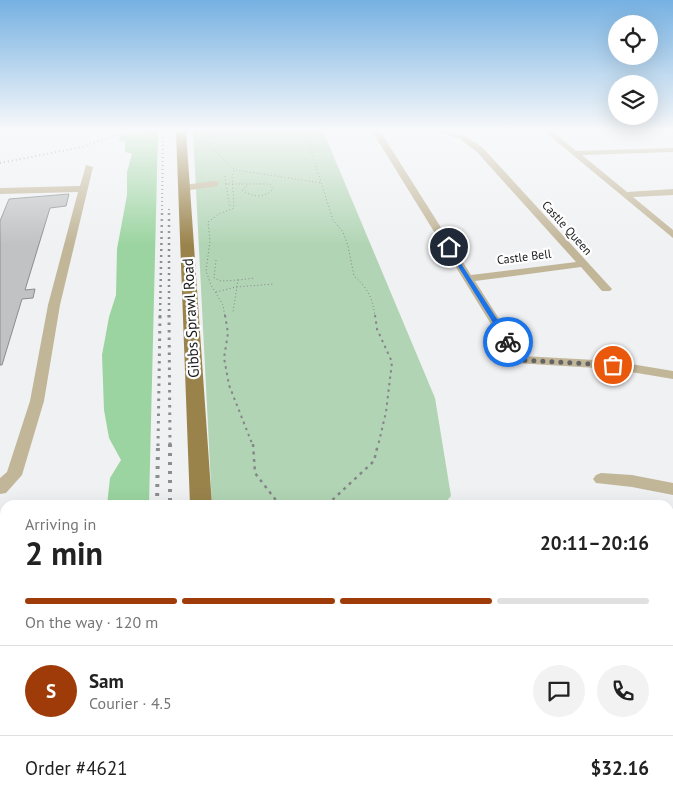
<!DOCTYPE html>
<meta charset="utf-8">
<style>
:root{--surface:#fff;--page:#f2f2f2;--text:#222;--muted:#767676;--line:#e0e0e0;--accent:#9f3b08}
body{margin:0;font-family:"PT Sans",sans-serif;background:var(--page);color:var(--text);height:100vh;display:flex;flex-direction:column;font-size:19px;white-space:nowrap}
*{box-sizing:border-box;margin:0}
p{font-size:16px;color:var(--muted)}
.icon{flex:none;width:28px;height:28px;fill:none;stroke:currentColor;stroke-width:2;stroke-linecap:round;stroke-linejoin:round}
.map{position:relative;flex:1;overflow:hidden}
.details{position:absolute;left:0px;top:500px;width:674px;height:310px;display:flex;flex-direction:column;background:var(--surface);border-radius:15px 15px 0 0;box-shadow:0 5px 20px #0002}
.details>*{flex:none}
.controls{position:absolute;left:608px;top:15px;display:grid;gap:10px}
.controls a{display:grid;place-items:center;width:50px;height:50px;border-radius:50%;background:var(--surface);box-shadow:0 5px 20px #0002;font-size:25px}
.pin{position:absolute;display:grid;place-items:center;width:42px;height:42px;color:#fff;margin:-21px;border:2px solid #fff;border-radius:50%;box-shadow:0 1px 5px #0007}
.courier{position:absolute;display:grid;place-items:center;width:50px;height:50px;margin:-25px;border:4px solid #1a73e8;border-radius:50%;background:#fff;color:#222;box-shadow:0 1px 6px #0007}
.summary em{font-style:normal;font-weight:700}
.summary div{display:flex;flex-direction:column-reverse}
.summary{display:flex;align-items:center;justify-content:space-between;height:85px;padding:0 25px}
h1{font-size:32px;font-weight:700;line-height:38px}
.bar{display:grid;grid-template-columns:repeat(4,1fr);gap:8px 5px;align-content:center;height:60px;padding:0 25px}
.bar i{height:6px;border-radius:4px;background:var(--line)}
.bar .active{background:var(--accent)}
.bar p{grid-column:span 4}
.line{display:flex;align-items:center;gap:12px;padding:0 25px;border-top:1px solid var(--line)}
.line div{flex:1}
.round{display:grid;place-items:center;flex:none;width:52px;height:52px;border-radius:26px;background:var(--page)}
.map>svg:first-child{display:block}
</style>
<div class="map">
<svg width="673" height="810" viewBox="0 0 673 810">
<rect width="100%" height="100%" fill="#f0f1f3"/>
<!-- green -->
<path fill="#b1d5b4" d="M 193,131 L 323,131 L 435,398 L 451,496 L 443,505 L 212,505 Z"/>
<!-- forest -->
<path fill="#9bd4a0" d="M 158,131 L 149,505 L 107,505 L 110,478 L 121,460 L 109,438 L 104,410 L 102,355 L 109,317 L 116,295 L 117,249 L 127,195 L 127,172 L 132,154 L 125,152 L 125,141 L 119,141 L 120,136 L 132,132 Z
M 63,805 L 139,805 L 139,810 L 61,810 Z"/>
<!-- building -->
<path fill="#c0c2c4" stroke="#8a8c8e" d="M 69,194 L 66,206 L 50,208 L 25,290 L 35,289 L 33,298 L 22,299 L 2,365 L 0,365 L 0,221 L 9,199 Z"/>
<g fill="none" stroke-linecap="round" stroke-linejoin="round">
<!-- path-far2 -->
<path stroke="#868688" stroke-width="1" stroke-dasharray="1 2.5" stroke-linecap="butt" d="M 202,131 L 212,148 L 235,170 L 232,175 L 234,208 L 219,214 L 208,222 L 210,241 L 206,271 L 211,285 L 223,305 L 225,317
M 302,131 L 305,141 L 309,144 L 333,220 L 343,232 L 348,246 L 354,276 C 368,288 373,299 375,317
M 236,170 L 322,183
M 225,176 L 226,184 L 270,184 L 273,189 C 264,199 252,197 242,190 L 248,185
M 226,184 L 230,208
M 216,260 L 214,278 L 221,281 L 238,280 L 233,312
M 238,280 L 255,278
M 216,292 L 236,287 L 274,284"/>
<!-- path-far1 -->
<path stroke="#868688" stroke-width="2" stroke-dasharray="2.5 4" stroke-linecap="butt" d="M 225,315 L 228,333 L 224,358 L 229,385 L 253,446
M 375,315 L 377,329 L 392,362 L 386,412 L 378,446"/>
<!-- path -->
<path stroke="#868688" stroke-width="2.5" stroke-dasharray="3 4.5" stroke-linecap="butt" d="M 253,444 L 255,473 L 275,499 L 291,505
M 327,505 L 374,461 L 378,444"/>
<!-- minor -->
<path fill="#c2b699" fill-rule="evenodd" d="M 372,131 L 380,131 L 471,275 L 576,262 L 477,152 L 460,139 L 436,131 C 458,131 466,136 483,148 L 612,289 L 610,291 L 602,291 L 581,267 L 475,281 L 523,356 L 613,361 L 673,371 L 673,379 L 613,369 L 515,363 Z
M 544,131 L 553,131 L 576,151 L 673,148 L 673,152 L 582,155 L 627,192 L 673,189 L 673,195 L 633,197 L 673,230 L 673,238 Z
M 86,165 L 93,167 L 60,305 L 44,401 L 22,475 L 6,493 L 0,494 L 0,478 L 7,472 L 30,401 L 48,305 L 78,192 L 0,194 L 0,188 L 80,186 Z
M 215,181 L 218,182 L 218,186 L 183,191 L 179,188 L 183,185 Z
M 601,473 L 632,475 L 673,483 L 673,495 L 632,487 L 596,483 L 593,479 L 596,475 Z
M 5,698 L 5,718 L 0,719 L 0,699 Z
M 5,796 L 5,805 L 23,805 L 21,810 L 0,810 L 0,804 Z"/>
<!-- major -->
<path fill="#9a834b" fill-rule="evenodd" d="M 176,131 L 186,131 L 212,505 L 190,505 Z
M 199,805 L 231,805 L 231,810 L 199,810 Z"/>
<!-- rail-far4 -->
<path stroke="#8c8d8e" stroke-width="2" stroke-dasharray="1 3" stroke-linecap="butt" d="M 0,163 L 82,147 L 127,131
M 169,209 L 169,214
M 162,214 L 163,131"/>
<!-- rail-far3 -->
<path stroke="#8c8d8e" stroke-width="2.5" stroke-dasharray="2 4" stroke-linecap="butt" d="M 169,213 L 169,317
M 160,317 L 162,213"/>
<!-- rail-far2 -->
<path stroke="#8c8d8e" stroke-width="3" stroke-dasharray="2.5 5" stroke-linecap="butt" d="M 169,315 L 170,446
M 158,446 L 160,315"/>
<!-- rail-far1 -->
<path stroke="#8c8d8e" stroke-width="4" stroke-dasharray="3 6" stroke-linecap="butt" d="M 170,444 L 170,505
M 157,505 L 158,444"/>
<!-- rail -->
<path stroke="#8c8d8e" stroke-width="4.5" stroke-dasharray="4 8" stroke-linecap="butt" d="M 153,805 L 153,810
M 171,805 L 171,810"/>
</g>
<!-- sky -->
<linearGradient id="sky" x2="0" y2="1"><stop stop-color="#76b1e2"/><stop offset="0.53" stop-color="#f8f9fa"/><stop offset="1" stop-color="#f8f9fa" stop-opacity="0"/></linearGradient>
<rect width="673" height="245" fill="url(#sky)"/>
<!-- route -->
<path fill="#1a73e8" d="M 449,245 L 512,342 L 511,344 L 505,342 L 446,247 Z"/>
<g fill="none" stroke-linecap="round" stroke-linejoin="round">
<!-- done -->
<path stroke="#646465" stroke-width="5" stroke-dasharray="0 9" d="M 508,342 L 519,360 L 613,365"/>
</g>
<g text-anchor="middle" stroke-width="4.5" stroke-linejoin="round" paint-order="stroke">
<!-- far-street labels -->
<g font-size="12" fill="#181819" stroke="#fefeff">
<text transform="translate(567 228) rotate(48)" y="4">Castle Queen</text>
<text transform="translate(524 257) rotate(-7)" y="4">Castle Bell</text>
</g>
<!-- street labels -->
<g font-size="15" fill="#181819" stroke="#fefeff">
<text transform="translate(191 318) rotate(-93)" y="5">Gibbs Sprawl Road</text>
</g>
</g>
</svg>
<div class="controls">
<a><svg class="icon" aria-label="locate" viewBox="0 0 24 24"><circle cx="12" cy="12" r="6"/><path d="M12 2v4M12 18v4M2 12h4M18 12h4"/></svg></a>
<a><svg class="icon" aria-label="layers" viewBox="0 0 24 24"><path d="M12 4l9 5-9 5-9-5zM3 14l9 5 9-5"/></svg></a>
</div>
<div class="pin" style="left:613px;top:365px;background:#ea580c"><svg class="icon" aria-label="bag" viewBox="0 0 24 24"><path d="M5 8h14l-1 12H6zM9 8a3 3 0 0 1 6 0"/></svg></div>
<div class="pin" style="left:449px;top:247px;background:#1f2937"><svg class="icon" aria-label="home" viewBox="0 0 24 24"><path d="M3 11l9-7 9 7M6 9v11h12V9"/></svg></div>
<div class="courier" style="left:508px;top:342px"><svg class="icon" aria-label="bike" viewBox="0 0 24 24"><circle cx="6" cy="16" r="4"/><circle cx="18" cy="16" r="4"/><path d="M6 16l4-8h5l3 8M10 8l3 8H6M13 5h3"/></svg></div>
<section class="details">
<div class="summary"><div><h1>2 min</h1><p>Arriving in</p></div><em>20:11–20:16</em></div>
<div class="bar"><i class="active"></i><i class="active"></i><i class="active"></i><i></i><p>On the way · 120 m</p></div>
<div class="line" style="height:90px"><b class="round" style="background:var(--accent);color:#fff">S</b><div><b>Sam</b><p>Courier · 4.5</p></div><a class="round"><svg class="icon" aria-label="chat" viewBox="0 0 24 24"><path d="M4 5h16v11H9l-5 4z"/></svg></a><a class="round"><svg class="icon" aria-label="phone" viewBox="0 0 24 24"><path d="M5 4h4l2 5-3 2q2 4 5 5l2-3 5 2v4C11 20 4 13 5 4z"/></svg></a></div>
<div class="line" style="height:65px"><div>Order #4621</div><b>$32.16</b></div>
</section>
</div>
